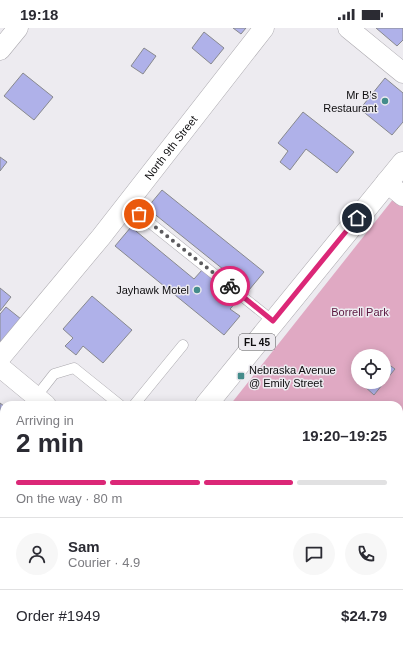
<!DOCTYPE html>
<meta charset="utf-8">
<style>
:root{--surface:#fff;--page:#f7f7f7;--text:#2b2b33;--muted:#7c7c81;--line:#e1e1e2;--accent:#db2777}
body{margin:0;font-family:Helvetica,sans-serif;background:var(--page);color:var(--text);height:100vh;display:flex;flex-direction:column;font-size:15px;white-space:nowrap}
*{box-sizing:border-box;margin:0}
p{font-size:13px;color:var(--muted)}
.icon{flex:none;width:22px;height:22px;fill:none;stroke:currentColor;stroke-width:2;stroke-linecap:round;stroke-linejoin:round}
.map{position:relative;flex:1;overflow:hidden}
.sheet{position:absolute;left:0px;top:373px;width:403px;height:248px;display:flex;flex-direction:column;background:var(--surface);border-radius:12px 12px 0 0;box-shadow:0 2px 10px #0003}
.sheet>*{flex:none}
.controls{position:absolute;left:351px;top:321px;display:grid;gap:8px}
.controls a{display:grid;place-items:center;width:40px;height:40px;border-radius:50%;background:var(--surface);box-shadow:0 2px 10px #0003;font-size:20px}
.pin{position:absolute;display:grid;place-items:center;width:34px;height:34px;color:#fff;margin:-17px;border:2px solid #fff;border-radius:50%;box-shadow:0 1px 4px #0007}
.courier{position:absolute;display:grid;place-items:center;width:40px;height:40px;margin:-20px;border:3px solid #db2777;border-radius:50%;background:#fff;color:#222;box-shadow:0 1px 5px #0007}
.overview em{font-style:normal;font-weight:800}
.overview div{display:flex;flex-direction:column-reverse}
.overview{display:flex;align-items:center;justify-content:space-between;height:68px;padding:0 16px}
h1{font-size:26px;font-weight:800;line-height:30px}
.bar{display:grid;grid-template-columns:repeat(4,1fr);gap:6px 4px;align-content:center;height:48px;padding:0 16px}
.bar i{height:5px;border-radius:3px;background:var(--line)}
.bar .on{background:var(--accent)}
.bar p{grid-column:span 4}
.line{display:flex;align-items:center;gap:10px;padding:0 16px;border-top:1px solid var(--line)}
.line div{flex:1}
.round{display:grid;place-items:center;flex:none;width:42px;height:42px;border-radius:21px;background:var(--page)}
.status{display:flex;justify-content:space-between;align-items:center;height:28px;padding:0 20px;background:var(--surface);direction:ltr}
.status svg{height:11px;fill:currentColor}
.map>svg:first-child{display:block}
</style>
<div class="status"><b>19:18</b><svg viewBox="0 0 49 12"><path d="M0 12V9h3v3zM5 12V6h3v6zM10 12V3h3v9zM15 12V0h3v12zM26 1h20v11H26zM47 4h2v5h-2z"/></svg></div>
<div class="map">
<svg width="403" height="621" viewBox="0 0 403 621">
<rect width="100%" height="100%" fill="#edebf0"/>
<!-- green -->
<path fill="#e0a9c3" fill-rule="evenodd" d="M 394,170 L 403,177 L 403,521 L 399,518 L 399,377 L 230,377 ZM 358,328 L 384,328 L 384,354 L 358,354 Z"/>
<!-- building -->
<path fill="#afb1e9" stroke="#88898e" d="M 233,0 L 246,0 L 241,6 Z
M 376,0 L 403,0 L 403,12 L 397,18 Z
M 204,4 L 224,20 L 211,36 L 192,20 Z
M 144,20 L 156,28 L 143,46 L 131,38 Z
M 23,45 L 53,69 L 34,92 L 4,68 Z
M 385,50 L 403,65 L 403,94 L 392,107 L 360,81 Z
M 303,84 L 354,124 L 337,145 L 306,121 L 290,142 L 280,134 L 288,123 L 278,115 Z
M 0,129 L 7,134 L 0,143 Z
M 162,162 L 264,244 L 249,262 L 147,180 Z
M 131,199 L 194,251 L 202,242 L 238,272 L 230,281 L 240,288 L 224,307 L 115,218 Z
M 0,260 L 11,269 L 0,283 Z
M 92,268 L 132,302 L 103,335 L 83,318 L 76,327 L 65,318 L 73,310 L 63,301 Z
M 6,279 L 21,291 L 0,317 L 0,286 Z
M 384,333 L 395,341 L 374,367 L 363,357 L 365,354 L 384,354 Z
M 0,375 L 4,378 L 4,410 L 0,407 Z
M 0,422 L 4,426 L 4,431 L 0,435 Z
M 0,503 L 4,506 L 4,561 L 0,565 Z
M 402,589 L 403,590 L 403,618 L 399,615 L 399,593 Z
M 224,617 L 263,617 L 260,621 L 225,621 L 223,619 Z"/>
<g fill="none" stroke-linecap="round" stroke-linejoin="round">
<defs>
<path id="service" d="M 139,186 L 273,293
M 36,369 L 54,346 L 74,340 L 120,377
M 134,377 L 183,317"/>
<g id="minor">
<path d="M 348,0 L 403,45"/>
<path d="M 0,22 L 18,0"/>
<path d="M 386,154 L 403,168"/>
<path id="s1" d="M 0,330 L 101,209 L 264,0"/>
<path d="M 0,339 L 46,377"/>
<path d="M 399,531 L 403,534"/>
<path d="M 162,617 L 167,621"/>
</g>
<path id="primary" d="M 206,377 L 403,135
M 5,621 L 9,617"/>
</defs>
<!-- service casing -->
<use href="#service" stroke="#aba9ae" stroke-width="11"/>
<!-- minor casing -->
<use href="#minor" stroke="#aba9ae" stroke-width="21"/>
<!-- primary casing -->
<use href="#primary" stroke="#aba9ae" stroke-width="23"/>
<!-- service -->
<use href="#service" stroke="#fff" stroke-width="10"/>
<!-- minor -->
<use href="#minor" stroke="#fff" stroke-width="20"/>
<!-- primary -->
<use href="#primary" stroke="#fff" stroke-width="22"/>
</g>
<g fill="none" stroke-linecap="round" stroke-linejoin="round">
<!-- done -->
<path stroke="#5c5b5e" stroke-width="4" stroke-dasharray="0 7.2" d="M 139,186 L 230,258"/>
<!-- route -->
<path stroke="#db2777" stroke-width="5" d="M 230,258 L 273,293 L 357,190"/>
</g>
<!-- markers -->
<g fill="#448c8b" stroke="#edebf0" stroke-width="1.5">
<circle cx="385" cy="73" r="4"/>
<circle cx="197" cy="262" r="4"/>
<rect x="237" y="344" width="8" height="8" rx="2"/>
</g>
<g text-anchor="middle" stroke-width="3" stroke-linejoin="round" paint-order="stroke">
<!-- shield labels -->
<rect fill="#edebf0" stroke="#515052" stroke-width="1" x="239" y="306" width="36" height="16" rx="3"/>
<g font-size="10" font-weight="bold" fill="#0e0d0f">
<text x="257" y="318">FL 45</text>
</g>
<!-- poi labels -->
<g font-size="11" fill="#0e0d0f" stroke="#edebf0" text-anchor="end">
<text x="377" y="71">Mr B's<tspan x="377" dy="13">Restaurant</tspan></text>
<text x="189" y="266">Jayhawk Motel</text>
<text x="249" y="346" text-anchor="start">Nebraska Avenue<tspan x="249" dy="13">@ Emily Street</tspan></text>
</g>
<!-- street labels -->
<g font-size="11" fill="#0e0d0f" stroke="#edebf0">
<text dy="4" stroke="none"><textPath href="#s1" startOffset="271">North 9th Street</textPath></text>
</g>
<!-- park labels -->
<g font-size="11" fill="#5b163f" stroke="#edebf0">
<text x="360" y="288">Borrell Park</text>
</g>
</g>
</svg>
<div class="controls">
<a><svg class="icon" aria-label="locate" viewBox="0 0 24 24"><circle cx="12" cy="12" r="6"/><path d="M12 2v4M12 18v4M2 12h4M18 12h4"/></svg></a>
</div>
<div class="pin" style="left:139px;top:186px;background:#ea580c"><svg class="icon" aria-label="bag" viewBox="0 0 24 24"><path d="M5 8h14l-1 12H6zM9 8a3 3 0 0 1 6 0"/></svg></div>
<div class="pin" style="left:357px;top:190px;background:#1f2937"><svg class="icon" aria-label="home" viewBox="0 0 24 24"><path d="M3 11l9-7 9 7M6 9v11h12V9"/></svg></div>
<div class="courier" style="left:230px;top:258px"><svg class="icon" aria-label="bike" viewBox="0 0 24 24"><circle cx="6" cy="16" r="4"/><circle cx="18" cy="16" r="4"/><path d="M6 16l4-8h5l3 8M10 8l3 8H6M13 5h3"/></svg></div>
<section class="sheet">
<div class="overview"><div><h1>2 min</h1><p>Arriving in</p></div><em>19:20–19:25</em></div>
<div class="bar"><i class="on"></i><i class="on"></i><i class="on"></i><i></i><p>On the way · 80 m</p></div>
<div class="line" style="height:72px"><a class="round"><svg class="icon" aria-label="person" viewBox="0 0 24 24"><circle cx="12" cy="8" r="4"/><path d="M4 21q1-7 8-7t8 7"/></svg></a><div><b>Sam</b><p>Courier · 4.9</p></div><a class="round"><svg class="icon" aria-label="chat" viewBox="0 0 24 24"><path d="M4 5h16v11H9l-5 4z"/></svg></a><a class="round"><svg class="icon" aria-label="phone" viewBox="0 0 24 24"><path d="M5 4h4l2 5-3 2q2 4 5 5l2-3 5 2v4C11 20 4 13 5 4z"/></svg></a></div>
<div class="line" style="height:52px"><div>Order #1949</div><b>$24.79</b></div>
</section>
</div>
